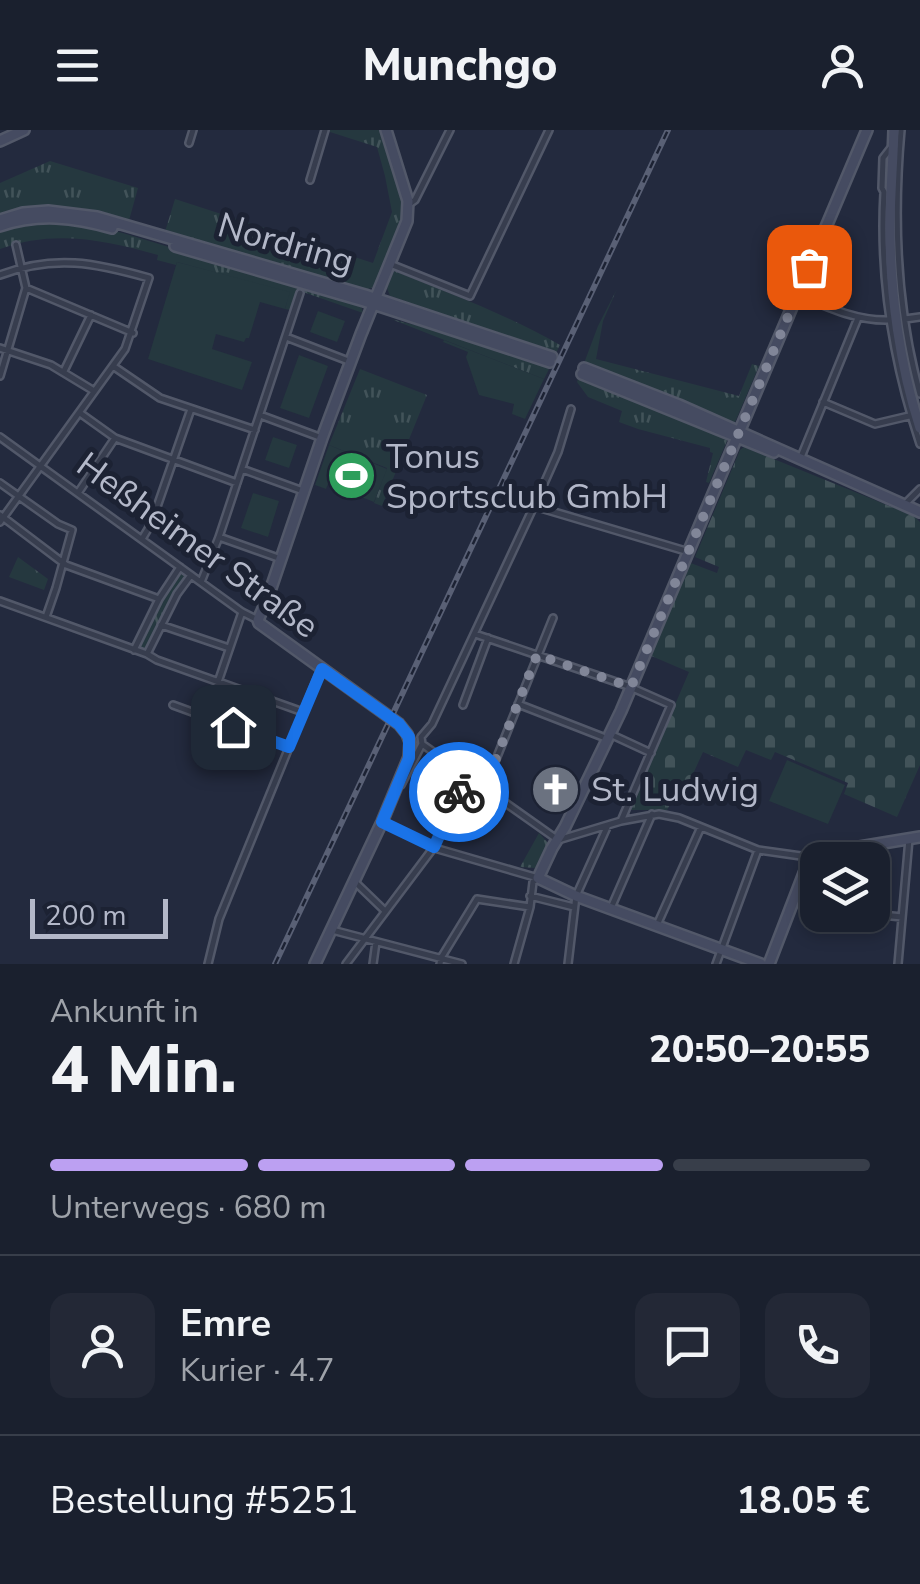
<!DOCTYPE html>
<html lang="de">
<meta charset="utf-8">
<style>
:root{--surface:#1a202e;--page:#232836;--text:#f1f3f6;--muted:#9fa3aa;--line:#383e4a;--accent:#bca0f2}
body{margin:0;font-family:"Nunito Sans",sans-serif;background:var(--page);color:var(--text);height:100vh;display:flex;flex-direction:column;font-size:38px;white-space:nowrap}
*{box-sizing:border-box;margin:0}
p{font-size:32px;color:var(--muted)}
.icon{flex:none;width:55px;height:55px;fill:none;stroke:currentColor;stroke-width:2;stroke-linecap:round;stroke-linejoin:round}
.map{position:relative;height:834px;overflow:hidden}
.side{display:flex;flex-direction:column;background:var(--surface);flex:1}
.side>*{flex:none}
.controls{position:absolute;left:800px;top:712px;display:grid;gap:20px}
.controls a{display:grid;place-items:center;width:90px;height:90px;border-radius:20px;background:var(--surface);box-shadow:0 5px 15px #0003,0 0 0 2px var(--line);font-size:50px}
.scale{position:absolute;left:30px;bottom:25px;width:138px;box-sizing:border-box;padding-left:10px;border:5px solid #b3b8c9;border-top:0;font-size:28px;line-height:35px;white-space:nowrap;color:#b3b8c9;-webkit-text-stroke:8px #1c2233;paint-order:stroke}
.pin{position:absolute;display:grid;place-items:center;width:85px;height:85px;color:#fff;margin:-42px;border-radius:20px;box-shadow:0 5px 15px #0006}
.courier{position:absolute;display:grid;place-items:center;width:100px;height:100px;margin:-50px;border:8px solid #1a73e8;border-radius:50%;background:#fff;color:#222;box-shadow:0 2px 12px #0007}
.summary em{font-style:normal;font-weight:800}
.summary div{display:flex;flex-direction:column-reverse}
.summary{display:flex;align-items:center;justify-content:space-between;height:170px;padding:0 50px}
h1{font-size:65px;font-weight:800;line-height:75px}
.bar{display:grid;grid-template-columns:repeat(4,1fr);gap:15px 10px;align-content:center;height:120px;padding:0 50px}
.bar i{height:12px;border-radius:8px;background:var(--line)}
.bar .active{background:var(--accent)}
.bar p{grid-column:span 4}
.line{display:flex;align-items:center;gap:25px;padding:0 50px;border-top:2px solid var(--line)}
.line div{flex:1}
.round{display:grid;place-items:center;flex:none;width:105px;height:105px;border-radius:20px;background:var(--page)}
header{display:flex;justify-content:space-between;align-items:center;height:130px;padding:0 50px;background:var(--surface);font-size:45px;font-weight:800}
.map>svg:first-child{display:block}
</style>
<header><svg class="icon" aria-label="menu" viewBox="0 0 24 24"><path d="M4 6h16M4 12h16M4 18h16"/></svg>Munchgo<svg class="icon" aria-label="person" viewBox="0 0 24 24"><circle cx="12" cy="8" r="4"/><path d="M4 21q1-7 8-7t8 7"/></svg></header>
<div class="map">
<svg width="920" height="834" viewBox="0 0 920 834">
<defs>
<pattern id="grass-tufts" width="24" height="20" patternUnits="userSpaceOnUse" patternTransform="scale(2.5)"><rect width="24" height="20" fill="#25383f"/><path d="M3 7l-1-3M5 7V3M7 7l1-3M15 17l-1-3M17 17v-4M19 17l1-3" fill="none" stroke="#425359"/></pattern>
<pattern id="cemetery-stones" width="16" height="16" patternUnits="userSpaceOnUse" patternTransform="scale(2.5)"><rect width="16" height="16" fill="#25383f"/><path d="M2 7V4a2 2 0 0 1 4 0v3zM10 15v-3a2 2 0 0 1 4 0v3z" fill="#425359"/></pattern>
</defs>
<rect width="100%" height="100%" fill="#232a3e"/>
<!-- grass -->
<path fill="url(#grass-tufts)" d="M 330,0 L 383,0 L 404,76 L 404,85 L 376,156 L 363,161 L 164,105 L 175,69 L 373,133 L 392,82 L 385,46 L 377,17 L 330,2 Z
M 50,31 L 138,58 L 128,94 L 0,87 L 0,53 Z
M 36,90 L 90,94 L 126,104 L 361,175 L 363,183 L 303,162 L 296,181 L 285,179 L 289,163 L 177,132 L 176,135 L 157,130 L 158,125 C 106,110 53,99 0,119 L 0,99 Z
M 394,141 C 450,163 507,185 560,215 L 556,223 L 390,166 L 387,158 Z
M 617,159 L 603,191 L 596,229 L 739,266 L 752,234 L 759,236 L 709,353 L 706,352 L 713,323 L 710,322 L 710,318 L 638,299 L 619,292 L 622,281 L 588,267 L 577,252 L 598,196 Z
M 391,189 L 462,207 L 550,237 L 544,249 Z
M 360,239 L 427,265 L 382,376 L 374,373 L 387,338 L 329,315 Z
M 18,427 L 48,449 L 44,460 L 9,447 Z
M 178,441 L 188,448 L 147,523 L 136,519 Z
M 539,703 L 548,713 L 535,738 L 520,737 Z"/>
<!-- cemetery -->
<path fill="url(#cemetery-stones)" d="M 744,317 L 914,386 L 920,392 L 920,635 L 897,687 L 844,664 L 848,653 L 775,622 L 771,630 L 746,620 L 738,637 L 703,622 L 688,655 L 678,658 L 666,653 L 660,668 L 671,673 L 667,680 L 630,680 L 689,542 L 649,525 L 688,432 L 717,443 L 719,437 L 695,427 L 740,320 Z"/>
<!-- garden -->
<path fill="#25383f" d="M 177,132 L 290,162 L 285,179 L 260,172 L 249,208 L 246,208 L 244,212 L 216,204 L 212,219 L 252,232 L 242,260 L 148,229 Z
M 318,181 L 345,191 L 337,212 L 310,202 Z
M 444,210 L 544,249 L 525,289 L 512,284 L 514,274 L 479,265 L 466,227 L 468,222 L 443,212 Z
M 299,225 L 328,236 L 309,288 L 280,278 Z
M 273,307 L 297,315 L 289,338 L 265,330 Z
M 329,315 L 387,339 L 374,372 L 328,354 L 326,359 L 315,355 Z
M 253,363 L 279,371 L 268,407 L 241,398 Z
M 787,630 L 845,655 L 828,694 L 769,671 Z"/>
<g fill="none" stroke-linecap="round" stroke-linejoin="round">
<defs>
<path id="street" d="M 901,0 C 893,89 896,177 920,264
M 189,13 L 193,0
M 890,19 L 883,28 L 882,58 L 884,62 C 879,148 893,232 920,314
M 310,50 L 325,0
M 408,75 L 415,70 L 450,0
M 390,134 L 470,166 L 549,0
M 0,145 C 54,124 96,133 149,148 L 125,219 L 0,392
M 26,158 L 133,203
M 797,164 C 827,177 856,191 889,190
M 905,189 L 920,187
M 286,207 L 351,232
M 0,218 L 51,235 L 94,261
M 113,236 L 160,268 L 255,300
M 64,241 L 91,185
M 0,246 L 26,158 L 16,115
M 823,272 L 875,294 L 909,286
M 80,283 L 115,308 L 237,353
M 260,285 L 322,308
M 0,307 L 242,482 L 258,490
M 801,327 L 858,188
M 242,339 L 303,361
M 0,353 L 58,394 L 72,400 L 56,458 L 46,487
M 78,363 L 115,308
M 905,374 L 920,359
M 534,376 L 689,422
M 0,385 L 66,435 L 159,469
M 219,407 L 281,429
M 142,409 L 151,394 L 191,279
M 201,452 L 219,407 L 300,163
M 0,471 L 147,524 L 157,530 L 303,582
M 161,495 L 229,518
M 475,504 L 628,556 L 671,575 L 621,691
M 134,520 L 159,469 L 180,437
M 147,524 L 177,464 L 191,445
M 518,574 L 608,609
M 173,575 L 288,617
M 463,575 L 488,508
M 206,587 L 242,482
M 610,604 L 651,623
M 422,614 L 558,710 L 621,691 L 659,684 L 679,688 L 758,720 L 808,727
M 401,655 L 422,614 L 421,607 L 432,594 L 534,376 L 558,322 L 571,279
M 484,659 L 553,488
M 382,692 L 438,719 L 538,748 L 533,752 L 530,777 L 514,834
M 355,752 L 385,781
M 802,754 L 818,760
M 530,766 L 574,777
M 611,778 L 652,684
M 872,784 L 902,787
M 657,795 L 701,697
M 332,800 L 462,834
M 208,834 L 219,789 L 321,539
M 346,834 L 434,717 L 466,646
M 373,834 L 376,812
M 440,834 L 441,828 L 477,769 L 530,777
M 568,834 L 576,766 L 608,695
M 716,834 L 758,720
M 898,834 L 909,709"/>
<path id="secondary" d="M 894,0 C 893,33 890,67 890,100 C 890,164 900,237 920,298
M 0,11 L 24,0
M 0,90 L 23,83 L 48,81 L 97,87 L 365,165 L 552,227
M 0,96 C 38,83 74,87 112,98
M 175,116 L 364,171 L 550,232
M 584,238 L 679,275 L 920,382
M 582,244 L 774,322
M 315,834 L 382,692 L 409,627 L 410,612 L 407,604 L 399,594 L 259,493 L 258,490 L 268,467 L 322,308 L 361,204 L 407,91 L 408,71 L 386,0
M 761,834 L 576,766 L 538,748 L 552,718 L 565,697 L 621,581 L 867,0
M 769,834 L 811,725 L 920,707"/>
</defs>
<!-- street casing -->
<use href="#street" stroke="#525869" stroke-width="10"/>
<!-- secondary casing -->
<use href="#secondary" stroke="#525869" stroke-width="14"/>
<!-- street -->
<use href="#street" stroke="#373d4e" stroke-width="5"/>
<!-- secondary -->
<use href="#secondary" stroke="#454b61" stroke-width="9"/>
<defs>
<path id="rail" d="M 275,834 L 668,0"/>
</defs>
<!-- rail casing -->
<use href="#rail" stroke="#596075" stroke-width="6"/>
<!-- rail -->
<use href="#rail" stroke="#1c2233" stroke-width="2.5" stroke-dasharray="8" stroke-linecap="butt"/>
</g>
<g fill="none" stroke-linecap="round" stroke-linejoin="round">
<!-- done -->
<path stroke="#818698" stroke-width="10" stroke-dasharray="0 18" d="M 459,662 L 466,646 L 484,659 L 537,525 L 631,557 L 809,137"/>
<!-- route -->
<path stroke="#1a73e8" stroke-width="12" d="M 233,597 L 289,617 L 322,539 L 399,594 L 409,607 L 409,628 L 382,692 L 434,717 L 459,662"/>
</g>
<!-- icons -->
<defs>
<symbol id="stadium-disc" viewBox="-11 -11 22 22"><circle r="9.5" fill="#2e9e5b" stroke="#1c2233"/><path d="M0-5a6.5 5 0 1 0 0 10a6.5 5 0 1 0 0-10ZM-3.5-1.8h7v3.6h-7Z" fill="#fff"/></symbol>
<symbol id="church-disc" viewBox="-11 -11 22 22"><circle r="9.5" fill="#6b7280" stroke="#1c2233"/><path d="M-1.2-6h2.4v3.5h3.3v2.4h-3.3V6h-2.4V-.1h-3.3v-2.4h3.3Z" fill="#fff"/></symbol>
</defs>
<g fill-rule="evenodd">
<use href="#stadium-disc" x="324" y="318" width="55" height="55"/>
<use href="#church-disc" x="528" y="632" width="55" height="55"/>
</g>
<g text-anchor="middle" stroke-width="10" stroke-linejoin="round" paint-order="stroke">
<!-- street labels -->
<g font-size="35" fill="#b3b8c9" stroke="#1c2233">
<text transform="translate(286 113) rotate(16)" y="12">Nordring</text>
<text transform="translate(198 415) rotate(36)" y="12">Heßheimer Straße</text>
</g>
<!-- poi labels -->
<g font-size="35" fill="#b3b8c9" stroke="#1c2233" text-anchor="start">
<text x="386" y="338">Tonus<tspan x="386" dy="40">Sportsclub GmbH</tspan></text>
<text x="591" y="671">St. Ludwig</text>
</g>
</g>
</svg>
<div class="controls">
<a><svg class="icon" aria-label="layers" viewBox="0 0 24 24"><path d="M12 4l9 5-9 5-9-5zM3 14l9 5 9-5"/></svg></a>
</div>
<div class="scale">200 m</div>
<div class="pin" style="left:809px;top:137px;background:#ea580c"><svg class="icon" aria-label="bag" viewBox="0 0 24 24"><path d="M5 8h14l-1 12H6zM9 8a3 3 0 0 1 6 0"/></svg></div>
<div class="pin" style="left:233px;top:597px;background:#1f2937"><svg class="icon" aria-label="home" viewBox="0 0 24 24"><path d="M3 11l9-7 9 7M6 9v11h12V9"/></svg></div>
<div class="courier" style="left:459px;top:662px"><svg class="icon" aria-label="bike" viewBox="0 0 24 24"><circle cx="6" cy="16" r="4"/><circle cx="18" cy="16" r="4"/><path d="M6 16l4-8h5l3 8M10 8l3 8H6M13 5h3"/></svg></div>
</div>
<section class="side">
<div class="summary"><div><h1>4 Min.</h1><p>Ankunft in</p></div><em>20:50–20:55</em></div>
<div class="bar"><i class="active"></i><i class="active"></i><i class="active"></i><i></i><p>Unterwegs · 680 m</p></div>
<div class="line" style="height:180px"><a class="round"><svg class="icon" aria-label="person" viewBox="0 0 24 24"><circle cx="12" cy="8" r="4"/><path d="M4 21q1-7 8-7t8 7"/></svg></a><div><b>Emre</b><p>Kurier · 4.7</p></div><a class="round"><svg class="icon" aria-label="chat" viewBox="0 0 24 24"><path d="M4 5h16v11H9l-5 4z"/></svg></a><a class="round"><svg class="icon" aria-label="phone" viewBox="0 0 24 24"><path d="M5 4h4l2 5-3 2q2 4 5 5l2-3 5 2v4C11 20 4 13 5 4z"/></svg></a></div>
<div class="line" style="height:130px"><div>Bestellung #5251</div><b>18.05 €</b></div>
</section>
